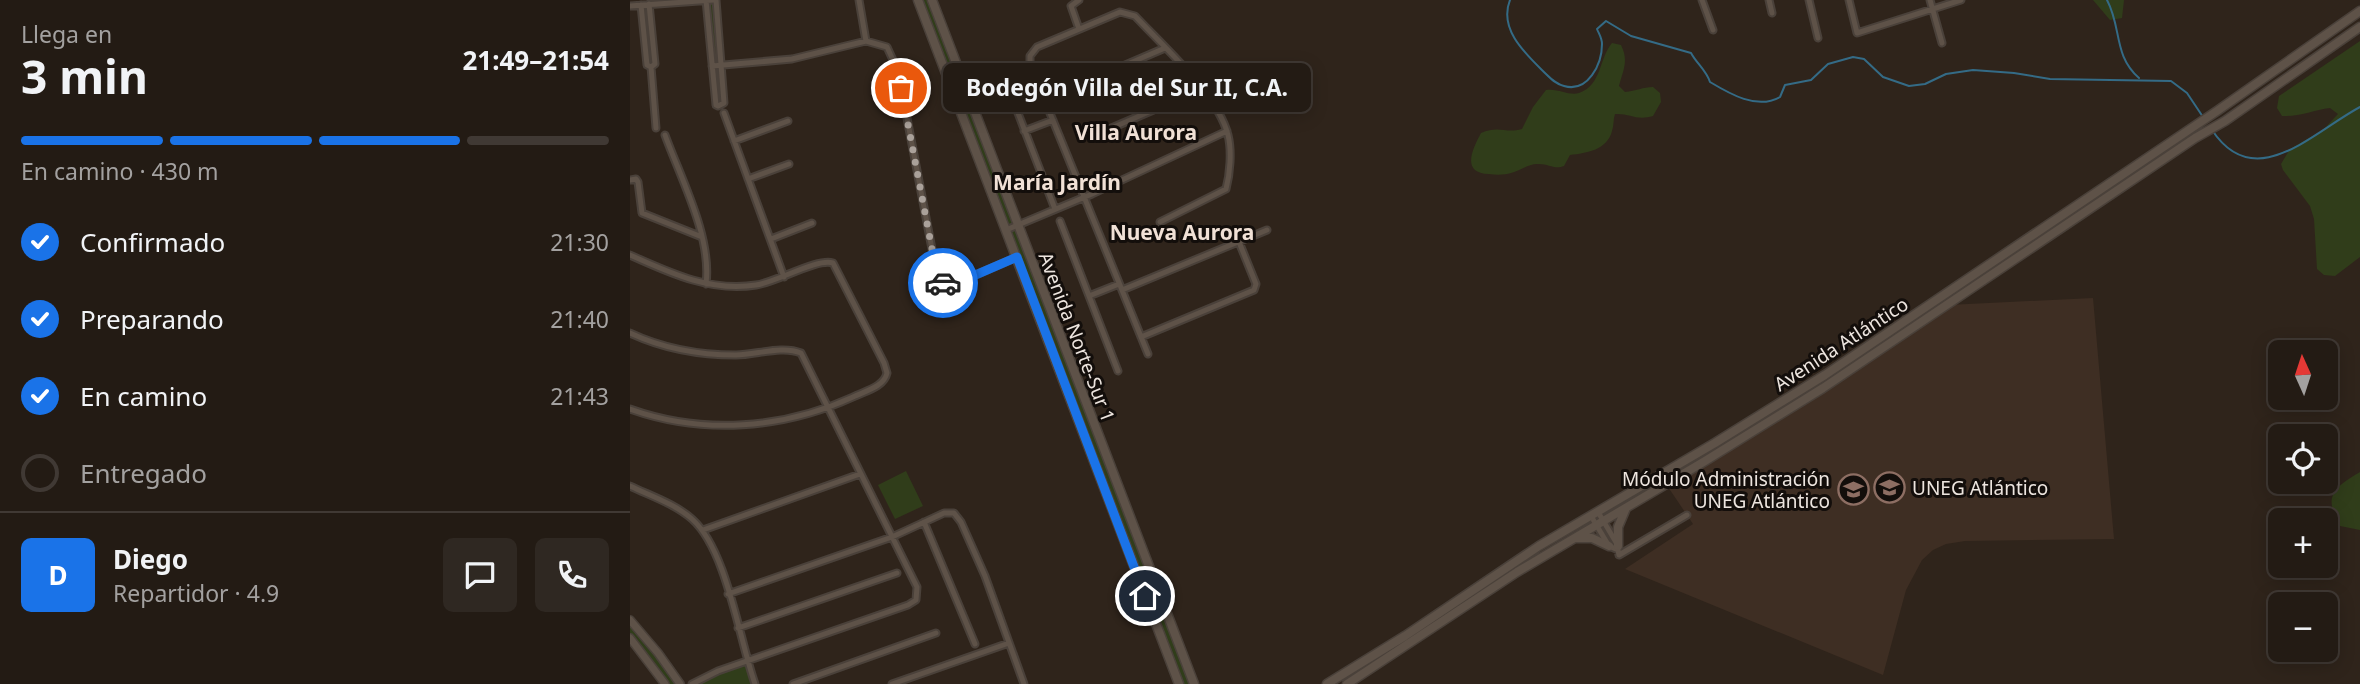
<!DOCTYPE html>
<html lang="es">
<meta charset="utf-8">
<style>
:root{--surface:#231b14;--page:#2f2822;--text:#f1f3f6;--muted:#a3a1a0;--line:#403934;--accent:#1a73e8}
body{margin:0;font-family:"Noto Sans",sans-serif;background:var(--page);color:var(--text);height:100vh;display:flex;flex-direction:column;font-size:26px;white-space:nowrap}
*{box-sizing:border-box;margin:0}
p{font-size:23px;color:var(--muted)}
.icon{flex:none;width:38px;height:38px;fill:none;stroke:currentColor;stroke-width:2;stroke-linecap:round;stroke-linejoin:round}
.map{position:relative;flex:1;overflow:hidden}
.details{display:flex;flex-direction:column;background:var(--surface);width:630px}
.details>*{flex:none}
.needle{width:46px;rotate:357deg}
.tools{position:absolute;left:1638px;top:340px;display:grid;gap:14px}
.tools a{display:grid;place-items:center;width:70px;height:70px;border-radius:10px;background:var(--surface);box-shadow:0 4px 18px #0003,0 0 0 2px var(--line);font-size:35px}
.pin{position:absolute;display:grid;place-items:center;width:60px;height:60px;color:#fff;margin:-30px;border:4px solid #fff;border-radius:50%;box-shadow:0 2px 7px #0007}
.courier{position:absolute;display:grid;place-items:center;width:70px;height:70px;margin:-35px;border:5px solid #1a73e8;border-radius:50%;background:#fff;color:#222;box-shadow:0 2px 9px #0007}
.bubble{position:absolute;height:49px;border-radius:10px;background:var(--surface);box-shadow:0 4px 18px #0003,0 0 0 2px var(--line);font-size:23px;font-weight:700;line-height:49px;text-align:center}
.headline em{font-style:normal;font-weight:700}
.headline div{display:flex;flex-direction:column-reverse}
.headline{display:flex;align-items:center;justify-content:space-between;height:119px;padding:0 21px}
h1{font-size:46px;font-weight:700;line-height:52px}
.bar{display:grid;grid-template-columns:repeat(4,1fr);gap:10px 7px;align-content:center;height:84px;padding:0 21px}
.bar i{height:9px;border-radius:5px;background:var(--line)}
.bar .current{background:var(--accent)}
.bar p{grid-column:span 4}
.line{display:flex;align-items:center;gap:18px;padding:0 21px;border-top:2px solid var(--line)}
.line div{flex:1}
.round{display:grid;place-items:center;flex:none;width:74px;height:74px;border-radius:10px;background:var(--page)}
ol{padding:0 21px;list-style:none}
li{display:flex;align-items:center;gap:21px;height:77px}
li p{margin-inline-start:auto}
li .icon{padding:7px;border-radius:50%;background:var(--accent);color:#fff;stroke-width:4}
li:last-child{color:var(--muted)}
li i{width:38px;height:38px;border:4px solid var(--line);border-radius:50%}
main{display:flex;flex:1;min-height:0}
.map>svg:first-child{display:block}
</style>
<main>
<section class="details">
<div class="headline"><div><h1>3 min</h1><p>Llega en</p></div><em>21:49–21:54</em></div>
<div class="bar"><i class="current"></i><i class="current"></i><i class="current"></i><i></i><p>En camino · 430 m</p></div>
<ol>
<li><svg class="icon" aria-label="check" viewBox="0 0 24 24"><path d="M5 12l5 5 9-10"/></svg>Confirmado<p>21:30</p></li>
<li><svg class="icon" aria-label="check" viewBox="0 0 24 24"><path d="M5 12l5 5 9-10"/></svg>Preparando<p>21:40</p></li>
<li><svg class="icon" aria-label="check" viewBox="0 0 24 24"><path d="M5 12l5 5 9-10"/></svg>En camino<p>21:43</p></li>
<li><i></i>Entregado</li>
</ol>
<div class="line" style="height:126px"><b class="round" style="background:var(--accent);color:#fff">D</b><div><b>Diego</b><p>Repartidor · 4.9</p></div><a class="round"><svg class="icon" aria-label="chat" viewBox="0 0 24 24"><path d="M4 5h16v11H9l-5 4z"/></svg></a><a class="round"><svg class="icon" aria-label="phone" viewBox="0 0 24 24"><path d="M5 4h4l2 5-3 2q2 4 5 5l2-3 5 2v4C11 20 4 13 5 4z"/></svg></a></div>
</section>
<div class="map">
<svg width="1730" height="684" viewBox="0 0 1730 684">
<rect width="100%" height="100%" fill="#2f241b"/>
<!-- education -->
<path fill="#3e2e23" d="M 1463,298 L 1484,539 L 1335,541 L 1316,544 L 1303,550 L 1292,560 L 1276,590 L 1253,675 L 995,569 L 1063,524 L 1036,484 L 1318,305 Z"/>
<!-- green -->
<path fill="#303d1a" d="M 76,0 L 86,0 L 94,103 L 88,106 Z
M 288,0 L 302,0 L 564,684 L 549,684 Z
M 1463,0 L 1494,0 L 1492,18 L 1480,20 Z
M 1730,41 L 1730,257 L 1705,276 L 1694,275 L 1687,269 L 1684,219 L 1680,206 L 1653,170 L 1651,164 L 1660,149 L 1693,130 L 1708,114 L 1700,108 C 1684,110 1669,117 1652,116 L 1647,108 L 1649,96 Z
M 982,43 L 991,45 C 999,61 993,70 989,86 L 995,92 C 1006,91 1013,87 1023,87 L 1030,93 L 1031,102 L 1023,116 C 1006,121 1000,113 985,114 C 983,120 984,125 982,131 C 977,150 957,153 940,155 L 934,166 C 924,170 918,163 907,164 C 898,164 890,171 881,173 C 875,175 866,175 859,174 C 831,173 842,150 851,133 C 870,125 875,134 892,129 L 903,107 L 916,90 C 928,88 939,96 949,93 C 972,85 969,58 982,43 Z
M 276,471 L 293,506 L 265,519 L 248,485 Z
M 1730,472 L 1730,530 L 1710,526 C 1693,497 1703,488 1730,472 Z
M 0,620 L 50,684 L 35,684 L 0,638 Z
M 117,661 L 125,684 L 62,684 Z"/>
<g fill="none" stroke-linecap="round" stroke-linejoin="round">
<!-- stream -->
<path stroke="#346b86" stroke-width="2" d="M 880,0 C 868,30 897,55 916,74 C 921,79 926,84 934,86 C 958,93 972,64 972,44 C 972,38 969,34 967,29 L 976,21 L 1001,36 L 1061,53 C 1067,64 1076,70 1080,82 C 1100,94 1127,110 1150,97 L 1155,85 L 1181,80 L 1198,64 L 1223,57 L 1234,59 L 1253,77 L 1279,86 L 1295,84 L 1316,74 L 1343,70 L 1384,73 L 1420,79 L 1541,81 L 1557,93 L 1573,117
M 1477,0 C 1492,28 1483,55 1509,78
M 1582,130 C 1625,195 1683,132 1730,107"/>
<defs>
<path id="minor" d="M 76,0 L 86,105 L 88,106 L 94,103 L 86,0
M 229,0 L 236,41
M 449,0 L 441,6 L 449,29
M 1072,0 L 1083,30
M 1139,0 L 1142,13
M 1179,0 L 1188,38
M 1219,0 L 1227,33 L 1331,0
M 1300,0 L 1312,43
M 19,4 L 25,64 L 21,67
M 11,5 L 17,65 L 21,67 L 26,128
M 0,6 L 83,0
M 82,66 L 162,59 L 236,41 L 257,47 L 268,71 L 306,270 L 310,280 L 318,285 L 327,283 L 387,257
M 371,69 L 425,209
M 444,87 L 535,48
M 94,113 L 154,277
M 394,131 L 423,120
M 35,135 C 51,179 82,237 76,284
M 463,136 L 572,89
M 104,141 L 158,121
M 118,179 L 159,164
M 0,180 L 6,179 L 8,182 L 12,213 L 72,237
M 430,221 L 488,371
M 376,230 L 462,194 L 597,131
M 141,239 L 182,223
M 0,255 C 40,273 80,292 126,285 C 147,282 187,258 203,263 L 254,363 L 257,373 C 254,387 235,391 223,397 C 153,429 73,435 0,409
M 492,290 L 637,230
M 459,296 L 489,284
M 0,333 C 34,349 69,355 106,355 C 126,355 152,345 171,353 L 287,587 L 286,600 L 278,605 L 88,671 L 62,684
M 511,337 L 624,290 L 626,284 L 609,242
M 518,354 L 400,64 L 400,56 L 407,47 L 490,12 L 505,16 C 534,47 588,95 598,135 C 602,151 600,174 596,189 L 530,222
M 0,486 C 21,496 45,504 62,519 C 97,550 109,639 125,684
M 968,512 L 987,544
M 961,516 L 979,546 L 988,550 L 989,555 L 1057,515
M 294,522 L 345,644
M 73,530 L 230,474
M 98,594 L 262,537 L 314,513 L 324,513 L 331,522 L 355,576 L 394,684
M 108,628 L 267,573
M 163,684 L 306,633
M 262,684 L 379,643"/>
<path id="tertiary" d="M 0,620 L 28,653 L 50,684
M 0,638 L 35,684"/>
<path id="secondary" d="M 288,0 L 549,684
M 302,0 L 564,684
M 946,538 L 962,538 L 979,546
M 988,546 L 988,527 L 996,508
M 697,684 L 775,636 L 909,546 L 1085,443 L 1195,375 L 1587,111 L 1730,11
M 717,684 L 887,572 L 1075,461 L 1193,388 L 1565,138 L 1595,121 L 1730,27"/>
</defs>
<!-- minor casing -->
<use href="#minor" stroke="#4a413a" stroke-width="9"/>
<!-- tertiary casing -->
<use href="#tertiary" stroke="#4a413a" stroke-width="10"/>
<!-- secondary casing -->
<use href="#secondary" stroke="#4a413a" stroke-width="11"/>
<!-- minor -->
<use href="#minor" stroke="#5e5248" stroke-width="5"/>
<!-- tertiary -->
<use href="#tertiary" stroke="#5e5248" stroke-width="7"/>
<!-- secondary -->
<use href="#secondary" stroke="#5e5248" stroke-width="8"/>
</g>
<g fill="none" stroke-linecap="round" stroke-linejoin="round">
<!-- done -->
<path stroke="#aaa19a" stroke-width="7" stroke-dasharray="0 12.6" d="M 271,88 L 306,270 L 313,283"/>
<!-- route -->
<path stroke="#1a73e8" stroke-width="9" d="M 313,283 L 318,285 L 327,283 L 387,257 L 515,596"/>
</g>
<!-- icons -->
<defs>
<symbol id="university-ring" viewBox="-11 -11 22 22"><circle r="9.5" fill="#130e0b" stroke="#8d6e63" stroke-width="1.5"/><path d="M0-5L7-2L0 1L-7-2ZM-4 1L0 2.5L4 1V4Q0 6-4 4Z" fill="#8d6e63"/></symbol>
</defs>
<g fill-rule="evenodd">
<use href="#university-ring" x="1242" y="470" width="35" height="35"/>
<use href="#university-ring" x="1206" y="472" width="35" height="35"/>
</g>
<g text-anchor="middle" stroke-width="6" stroke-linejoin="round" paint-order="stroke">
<!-- street labels -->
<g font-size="19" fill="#ede5df" stroke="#130e0b">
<text transform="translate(447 337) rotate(69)" y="7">Avenida Norte-Sur 1</text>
<text transform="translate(1211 344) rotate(-33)" y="7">Avenida Atlántico</text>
</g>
<!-- poi labels -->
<g font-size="19" fill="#ede5df" stroke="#130e0b" text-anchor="end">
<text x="1200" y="486">Módulo Administración<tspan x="1200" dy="22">UNEG Atlántico</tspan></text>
<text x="1282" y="495" text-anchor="start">UNEG Atlántico</text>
</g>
<!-- neighbourhood labels -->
<g font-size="21" font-weight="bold" fill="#f1e1d6" stroke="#130e0b">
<text x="506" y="140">Villa Aurora</text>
<text x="427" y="190">María Jardín</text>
<text x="552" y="240">Nueva Aurora</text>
</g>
</g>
</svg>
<div class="tools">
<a><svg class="needle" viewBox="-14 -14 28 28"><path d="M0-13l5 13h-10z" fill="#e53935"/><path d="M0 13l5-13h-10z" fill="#a3a1a0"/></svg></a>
<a><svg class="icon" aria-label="locate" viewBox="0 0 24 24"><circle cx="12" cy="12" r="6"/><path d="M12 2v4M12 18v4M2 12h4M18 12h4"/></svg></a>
<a>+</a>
<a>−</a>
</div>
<div class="pin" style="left:271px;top:88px;background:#ea580c"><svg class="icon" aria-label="bag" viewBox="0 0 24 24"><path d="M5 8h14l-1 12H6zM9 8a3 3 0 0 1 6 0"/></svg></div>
<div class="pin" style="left:515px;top:596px;background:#1f2937"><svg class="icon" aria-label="home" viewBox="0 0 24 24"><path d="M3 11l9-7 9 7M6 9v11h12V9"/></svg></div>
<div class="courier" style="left:313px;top:283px"><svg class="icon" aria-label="car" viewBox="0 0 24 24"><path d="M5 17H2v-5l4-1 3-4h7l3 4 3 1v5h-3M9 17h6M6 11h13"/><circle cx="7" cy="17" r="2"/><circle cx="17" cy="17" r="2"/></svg></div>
<div class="bubble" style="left:313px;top:63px;width:368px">Bodegón Villa del Sur II, C.A.</div>
</div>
</main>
